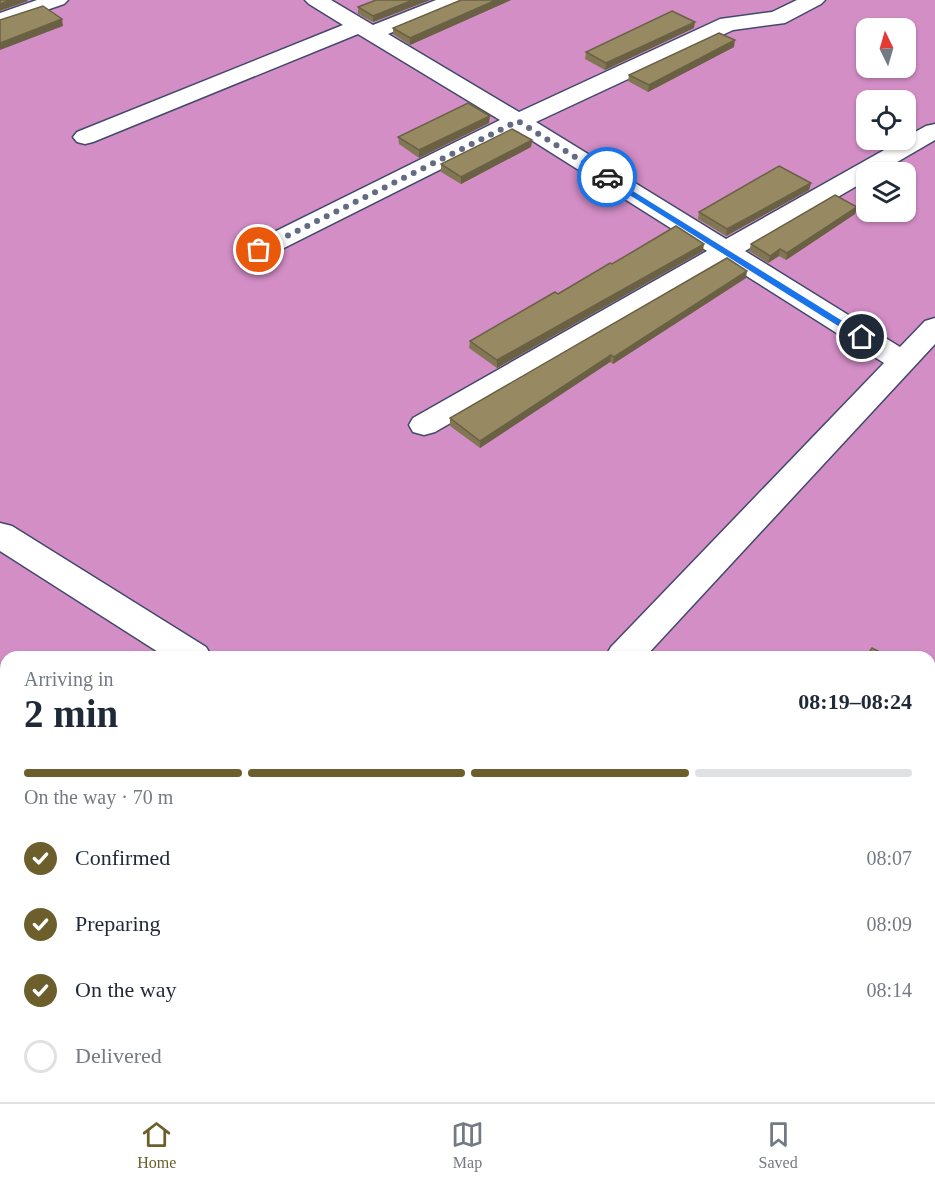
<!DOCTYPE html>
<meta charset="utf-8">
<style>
:root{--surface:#fff;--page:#f2f2f3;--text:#1f2937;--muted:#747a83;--line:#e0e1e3;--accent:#6d5f2c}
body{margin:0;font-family:"Times New Roman",serif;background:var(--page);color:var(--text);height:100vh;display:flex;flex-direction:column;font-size:22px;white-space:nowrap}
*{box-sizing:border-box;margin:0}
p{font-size:20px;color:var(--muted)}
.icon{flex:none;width:33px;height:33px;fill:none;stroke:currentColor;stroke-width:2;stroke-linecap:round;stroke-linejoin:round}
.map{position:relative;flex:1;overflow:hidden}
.panel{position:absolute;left:0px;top:651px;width:936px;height:452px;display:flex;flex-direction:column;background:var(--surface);border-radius:18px 18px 0 0;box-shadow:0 2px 4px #0004}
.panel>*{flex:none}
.needle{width:39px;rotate:355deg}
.tools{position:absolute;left:856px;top:18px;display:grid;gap:12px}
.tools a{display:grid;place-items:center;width:60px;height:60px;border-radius:12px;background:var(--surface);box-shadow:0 2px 4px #0004;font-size:30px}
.pin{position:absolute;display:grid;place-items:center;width:51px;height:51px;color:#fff;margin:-26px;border:3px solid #fff;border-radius:50%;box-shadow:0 2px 6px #0007}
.courier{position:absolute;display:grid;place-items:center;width:60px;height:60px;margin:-30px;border:4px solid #1a73e8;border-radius:50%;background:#fff;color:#222;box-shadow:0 2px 8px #0007}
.overview em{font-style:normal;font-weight:600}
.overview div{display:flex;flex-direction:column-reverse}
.overview{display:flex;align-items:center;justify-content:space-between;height:102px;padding:0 24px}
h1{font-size:39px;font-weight:600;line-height:45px}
.bar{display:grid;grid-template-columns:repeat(4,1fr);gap:9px 6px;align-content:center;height:72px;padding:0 24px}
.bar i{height:8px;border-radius:4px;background:var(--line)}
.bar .on{background:var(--accent)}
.bar p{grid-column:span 4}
ol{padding:0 24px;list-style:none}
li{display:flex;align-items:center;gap:18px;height:66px}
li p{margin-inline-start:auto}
li .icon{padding:6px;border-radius:50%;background:var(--accent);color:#fff;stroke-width:4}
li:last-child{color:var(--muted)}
li i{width:33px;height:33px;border:3px solid var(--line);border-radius:50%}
.dock{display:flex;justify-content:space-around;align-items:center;height:84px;border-top:2px solid var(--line);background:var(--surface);font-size:16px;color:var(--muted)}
.dock a{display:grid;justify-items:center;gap:3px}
.dock .on{color:var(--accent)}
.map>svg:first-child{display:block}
</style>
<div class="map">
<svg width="935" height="1102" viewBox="0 0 935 1102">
<rect width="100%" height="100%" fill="#b8c3ec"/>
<!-- green -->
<path fill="#d38ec6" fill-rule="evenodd" d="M 0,0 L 935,0 L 935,1102 L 0,1102 ZM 867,28 L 906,28 L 906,68 L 867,68 ZM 867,100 L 906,100 L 906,140 L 867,140 ZM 867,172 L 906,172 L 906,212 L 867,212 ZM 6,657 L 930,657 L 930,1096 L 6,1096 Z"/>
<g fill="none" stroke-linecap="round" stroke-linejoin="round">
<defs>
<path id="minor" d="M 37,0 L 68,0 L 64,4 L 0,26 L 0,13 Z
M 305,0 L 331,0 L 373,25 L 436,0 L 466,0 L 462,4 L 388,34 L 519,112 L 720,19 L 772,12 L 797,0 L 825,0 L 821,4 L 785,23 L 733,30 L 536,122 L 726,239 L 902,140 L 906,140 L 906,137 L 926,126 L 935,124 L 935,140 L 880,172 L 867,172 L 867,180 L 745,251 L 900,347 L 925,321 L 935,318 L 935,344 L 645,657 L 605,657 L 611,647 L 884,363 L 726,263 L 435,432 L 424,435 L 413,432 L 409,425 L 413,418 L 707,251 L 517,131 L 268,256 L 259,258 L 250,256 L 246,250 L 250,244 L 500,120 L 358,34 L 93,142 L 85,144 L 77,142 L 73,137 L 77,132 L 343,25 L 309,4 Z
M 0,523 L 12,526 L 206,647 L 212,657 L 166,657 L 0,551 Z
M 148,1096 L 196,1096 L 194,1102 L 146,1102 Z
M 730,1096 L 776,1096 L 774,1102 L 728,1102 Z"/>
</defs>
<!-- minor casing -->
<use href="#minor" stroke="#41496c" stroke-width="3"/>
<!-- minor -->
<use href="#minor" fill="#fff" fill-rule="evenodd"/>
</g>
<!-- wall -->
<path fill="#827754" d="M 376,0 L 430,0 L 373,22 L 358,14 L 358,7 Z
M 461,0 L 511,0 L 410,45 L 393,34 L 393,28 Z
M 694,28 L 605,70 L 585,59 L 586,52 Z
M 734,47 L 648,92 L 628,81 L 629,75 Z
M 489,123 L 419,158 L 399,144 L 398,137 Z
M 532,140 L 531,147 L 461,184 L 441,172 L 441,164 Z
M 811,183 L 809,190 L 726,236 L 698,219 L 699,212 Z
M 857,207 L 855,214 L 786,260 L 779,256 L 768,263 L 749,251 L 751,244 Z
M 703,251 L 497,368 L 469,348 L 470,341 L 612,264 Z
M 746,278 L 613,364 L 610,362 L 480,448 L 450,426 L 450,418 Z
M 930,679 L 935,761 L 930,769 Z"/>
<!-- shaded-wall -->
<path fill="#6a6145" d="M 10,0 L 27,0 L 28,1 L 0,11 L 0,4 Z
M 413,0 L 430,0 L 373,22 L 373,16 Z
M 496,0 L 511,0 L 410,45 L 410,38 Z
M 62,19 L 63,26 L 0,50 L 0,43 Z
M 695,22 L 694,28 L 605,70 L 606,63 Z
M 735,40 L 734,47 L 648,92 L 649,85 Z
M 490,116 L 489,123 L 419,158 L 419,150 Z
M 532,140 L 531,147 L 461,184 L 461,177 Z
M 811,183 L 809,190 L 726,236 L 727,229 Z
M 857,207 L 855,214 L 786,260 L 787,253 Z
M 704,244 L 703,251 L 497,368 L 497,360 Z
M 780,249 L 779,256 L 768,263 L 770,256 Z
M 747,271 L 746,278 L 613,364 L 614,357 Z
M 611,355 L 610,362 L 480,448 L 480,441 Z"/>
<!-- building -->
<path fill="#978a62" stroke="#6a6145" stroke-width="1.5" d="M 0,0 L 10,0 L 0,4 Z
M 376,0 L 413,0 L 373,16 L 358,7 Z
M 461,0 L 496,0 L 410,38 L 393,28 Z
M 43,6 L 62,19 L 0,43 L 0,20 Z
M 672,11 L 695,22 L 606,63 L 586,52 Z
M 719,33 L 735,40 L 649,85 L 629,75 Z
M 468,103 L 490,116 L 419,150 L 398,137 Z
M 512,129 L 532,140 L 461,177 L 441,164 Z
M 779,166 L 811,183 L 727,229 L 699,212 Z
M 835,195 L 857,207 L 787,253 L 780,249 L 770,256 L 751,244 Z
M 676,226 L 704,244 L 497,360 L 470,341 L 555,292 L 558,294 L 610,263 L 612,264 Z
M 727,258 L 747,271 L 614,357 L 611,355 L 480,441 L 450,418 Z
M 872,648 L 889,657 L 866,657 Z
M 930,679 L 935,681 L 935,759 L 930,756 Z"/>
<!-- route -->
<path fill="#1a73e8" d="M 607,175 L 865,335 L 866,337 L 859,339 L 604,179 Z"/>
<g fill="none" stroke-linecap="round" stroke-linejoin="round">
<!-- done -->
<path stroke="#636a83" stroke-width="6" stroke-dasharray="0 10.8" d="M 259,250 L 518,121 L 607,177"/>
</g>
</svg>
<div class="tools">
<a><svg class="needle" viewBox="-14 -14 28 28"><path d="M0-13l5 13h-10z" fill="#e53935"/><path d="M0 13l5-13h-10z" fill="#747a83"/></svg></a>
<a><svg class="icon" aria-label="locate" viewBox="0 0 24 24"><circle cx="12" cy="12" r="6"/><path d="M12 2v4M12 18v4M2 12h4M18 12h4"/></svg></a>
<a><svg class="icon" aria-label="layers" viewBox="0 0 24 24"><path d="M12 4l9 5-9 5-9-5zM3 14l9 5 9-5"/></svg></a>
</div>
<div class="pin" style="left:259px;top:250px;background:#ea580c"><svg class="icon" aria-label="bag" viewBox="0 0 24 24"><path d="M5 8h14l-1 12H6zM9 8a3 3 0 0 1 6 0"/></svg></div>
<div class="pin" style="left:862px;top:337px;background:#1f2937"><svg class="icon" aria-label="home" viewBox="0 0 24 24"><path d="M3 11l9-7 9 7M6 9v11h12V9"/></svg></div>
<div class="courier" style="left:607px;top:177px"><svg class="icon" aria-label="car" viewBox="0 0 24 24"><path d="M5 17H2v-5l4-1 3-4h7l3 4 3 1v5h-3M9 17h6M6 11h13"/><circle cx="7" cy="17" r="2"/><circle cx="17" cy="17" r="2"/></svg></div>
<section class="panel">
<div class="overview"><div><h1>2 min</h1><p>Arriving in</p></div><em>08:19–08:24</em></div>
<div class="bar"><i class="on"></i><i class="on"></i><i class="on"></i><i></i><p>On the way · 70 m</p></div>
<ol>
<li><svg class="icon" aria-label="check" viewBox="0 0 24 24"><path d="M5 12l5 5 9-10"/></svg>Confirmed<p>08:07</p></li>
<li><svg class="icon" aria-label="check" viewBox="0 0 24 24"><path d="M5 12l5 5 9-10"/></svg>Preparing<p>08:09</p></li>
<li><svg class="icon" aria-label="check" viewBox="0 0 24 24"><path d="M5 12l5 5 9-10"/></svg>On the way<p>08:14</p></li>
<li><i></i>Delivered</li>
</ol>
</section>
</div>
<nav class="dock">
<a class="on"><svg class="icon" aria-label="home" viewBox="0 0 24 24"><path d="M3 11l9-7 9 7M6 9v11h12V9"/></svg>Home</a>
<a><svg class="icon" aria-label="map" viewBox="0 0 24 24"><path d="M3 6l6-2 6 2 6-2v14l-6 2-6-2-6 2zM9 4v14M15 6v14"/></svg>Map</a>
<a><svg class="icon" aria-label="saved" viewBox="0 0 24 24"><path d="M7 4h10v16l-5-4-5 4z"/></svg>Saved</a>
</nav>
